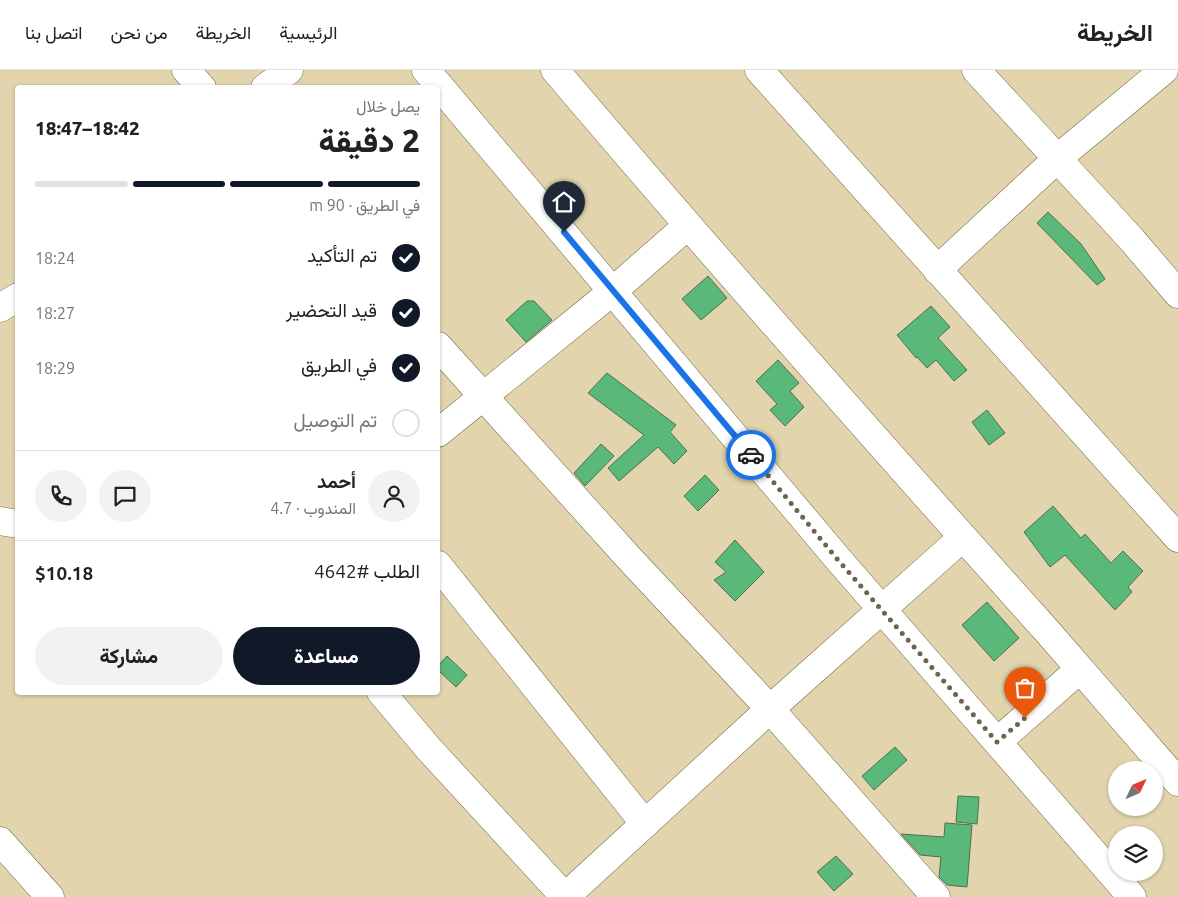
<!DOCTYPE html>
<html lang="ar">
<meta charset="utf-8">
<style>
:root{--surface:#fff;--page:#f2f2f2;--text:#222;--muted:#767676;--line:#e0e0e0;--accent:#111827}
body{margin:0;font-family:Ubuntu,Vazirmatn,sans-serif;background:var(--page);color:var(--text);direction:rtl;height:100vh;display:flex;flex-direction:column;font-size:19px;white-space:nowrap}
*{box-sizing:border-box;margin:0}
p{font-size:16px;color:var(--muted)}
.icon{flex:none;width:28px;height:28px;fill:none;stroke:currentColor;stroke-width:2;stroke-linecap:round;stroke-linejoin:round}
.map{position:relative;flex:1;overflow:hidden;direction:ltr}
.details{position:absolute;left:15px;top:15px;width:425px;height:610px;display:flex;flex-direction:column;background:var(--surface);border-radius:5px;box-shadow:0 1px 4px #0004;direction:rtl}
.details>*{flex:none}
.needle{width:32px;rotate:46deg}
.tools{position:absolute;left:1108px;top:691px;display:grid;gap:10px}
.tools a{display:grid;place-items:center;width:55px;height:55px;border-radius:50%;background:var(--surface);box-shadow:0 1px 4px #0004;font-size:25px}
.pin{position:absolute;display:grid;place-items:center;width:42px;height:42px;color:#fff;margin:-51px -21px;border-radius:50% 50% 50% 0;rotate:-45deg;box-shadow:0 0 5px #0007}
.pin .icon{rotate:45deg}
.courier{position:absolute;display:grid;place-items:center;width:50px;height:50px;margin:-25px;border:4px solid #1a73e8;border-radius:50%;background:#fff;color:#222;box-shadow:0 1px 6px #0007}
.head em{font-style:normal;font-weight:800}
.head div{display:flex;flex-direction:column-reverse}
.head{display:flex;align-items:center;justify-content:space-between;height:85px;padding:0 20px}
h1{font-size:32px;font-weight:800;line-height:38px}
.bar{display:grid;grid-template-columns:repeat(4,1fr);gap:8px 5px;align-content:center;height:60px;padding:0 20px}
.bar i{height:6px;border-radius:4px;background:var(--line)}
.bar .selected{background:var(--accent)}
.bar p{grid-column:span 4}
.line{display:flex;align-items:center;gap:12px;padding:0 20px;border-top:1px solid var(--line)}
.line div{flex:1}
.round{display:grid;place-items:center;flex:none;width:52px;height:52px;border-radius:26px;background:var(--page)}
ol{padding:0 20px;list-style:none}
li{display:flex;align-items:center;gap:15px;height:55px}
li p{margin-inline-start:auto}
li .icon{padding:5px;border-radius:50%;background:var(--accent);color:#fff;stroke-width:4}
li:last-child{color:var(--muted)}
li i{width:28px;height:28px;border:2px solid var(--line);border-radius:50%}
.button{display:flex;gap:10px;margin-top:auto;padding:10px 20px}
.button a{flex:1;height:58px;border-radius:30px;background:var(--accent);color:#fff;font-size:20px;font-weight:800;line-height:58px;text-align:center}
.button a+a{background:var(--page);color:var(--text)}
header{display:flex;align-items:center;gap:30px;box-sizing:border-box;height:70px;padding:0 25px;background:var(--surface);border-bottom:1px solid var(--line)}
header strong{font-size:24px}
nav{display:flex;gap:28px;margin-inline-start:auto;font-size:18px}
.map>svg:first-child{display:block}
</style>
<header>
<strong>الخريطة</strong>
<nav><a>الرئيسية</a><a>الخريطة</a><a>من نحن</a><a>اتصل بنا</a></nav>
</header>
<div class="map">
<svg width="1178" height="827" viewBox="0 0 1178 827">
<rect width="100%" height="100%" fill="#e2d5ae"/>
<!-- building -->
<path fill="#5ab978" stroke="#4e6e56" d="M 1048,142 L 1081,174 L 1105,209 L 1097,215 L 1037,153 Z
M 708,206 L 727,228 L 701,250 L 682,229 Z
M 527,231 L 534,231 L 552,250 L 526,272 L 506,250 Z
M 931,236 L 950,257 L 938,268 L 967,300 L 954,311 L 936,290 L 927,298 L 917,287 L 916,288 L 897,265 Z
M 778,290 L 799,313 L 790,321 L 804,337 L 785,356 L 770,340 L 777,334 L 756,311 Z
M 607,303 L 676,355 L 670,362 L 687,381 L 674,394 L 658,377 L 619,411 L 608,398 L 644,365 L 588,323 Z
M 987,340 L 1005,363 L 989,375 L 972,352 Z
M 601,374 L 614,386 L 585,416 L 574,403 Z
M 705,405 L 719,420 L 698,441 L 684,426 Z
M 1053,436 L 1081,468 L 1085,464 L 1111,493 L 1123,481 L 1143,501 L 1128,517 L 1132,522 L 1115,540 L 1065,485 L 1050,497 L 1024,462 Z
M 735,470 L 764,502 L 735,531 L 714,510 L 726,502 L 715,492 Z
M 987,532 L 1019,568 L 994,591 L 962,555 Z
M 447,586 L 467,605 L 456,617 L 438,600 L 438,596 Z
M 895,677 L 907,690 L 874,720 L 862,706 Z
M 958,726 L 979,727 L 977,754 L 956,752 Z
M 945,753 L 972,755 L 967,817 L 947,815 L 939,807 L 941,787 L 920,785 L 901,764 L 944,767 Z
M 836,786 L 853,804 L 834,821 L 817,802 Z"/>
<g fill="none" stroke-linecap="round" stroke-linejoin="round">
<defs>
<path id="minor" d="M 186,0 L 202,18
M 426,0 L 838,489 L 1132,827
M 555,0 C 716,190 881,376 1047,561 C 1091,611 1134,662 1178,712
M 759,0 L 1178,468
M 976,0 L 1133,171 L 1178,224
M 265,18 L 289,0
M 937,200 L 1058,88 L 1164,0
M 0,238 L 18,227
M 438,276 L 628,487 L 770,639 L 936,827
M 438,363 L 613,221 L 687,156
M 0,451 L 18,454
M 438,495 L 645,754
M 381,622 L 428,678 L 565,827
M 997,672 L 1080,599
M 0,771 L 50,827
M 565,827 L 770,639 L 962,468"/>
</defs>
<!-- minor casing -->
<use href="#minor" stroke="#766a47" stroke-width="29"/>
<!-- minor -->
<use href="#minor" stroke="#fff" stroke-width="28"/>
</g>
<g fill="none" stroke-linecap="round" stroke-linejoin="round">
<!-- done -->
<path stroke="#6d654e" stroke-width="5" stroke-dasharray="0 9" d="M 751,385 L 838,490 L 997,672 L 1025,648"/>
<!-- route -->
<path stroke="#1a73e8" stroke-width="6" d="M 564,162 L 751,385"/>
</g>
</svg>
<div class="tools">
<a><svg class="needle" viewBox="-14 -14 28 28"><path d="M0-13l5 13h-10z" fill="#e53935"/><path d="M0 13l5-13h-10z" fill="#767676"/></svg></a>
<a><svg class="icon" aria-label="layers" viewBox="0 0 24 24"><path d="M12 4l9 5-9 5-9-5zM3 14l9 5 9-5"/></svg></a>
</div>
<div class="pin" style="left:1025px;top:648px;background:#ea580c"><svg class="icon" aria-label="bag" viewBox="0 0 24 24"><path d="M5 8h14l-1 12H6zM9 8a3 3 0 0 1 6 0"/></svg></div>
<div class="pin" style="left:564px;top:162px;background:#1f2937"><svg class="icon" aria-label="home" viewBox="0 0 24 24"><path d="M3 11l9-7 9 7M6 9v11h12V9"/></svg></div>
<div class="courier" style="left:751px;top:385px"><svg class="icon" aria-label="car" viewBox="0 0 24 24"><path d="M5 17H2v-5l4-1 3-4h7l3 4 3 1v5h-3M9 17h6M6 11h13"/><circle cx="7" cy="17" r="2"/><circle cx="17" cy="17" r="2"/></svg></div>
<section class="details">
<div class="head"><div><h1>2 دقيقة</h1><p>يصل خلال</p></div><em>18:42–18:47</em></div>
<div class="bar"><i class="selected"></i><i class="selected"></i><i class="selected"></i><i></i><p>في الطريق · 90 m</p></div>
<ol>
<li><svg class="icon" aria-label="check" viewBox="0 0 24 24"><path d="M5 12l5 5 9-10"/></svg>تم التأكيد<p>18:24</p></li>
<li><svg class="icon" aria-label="check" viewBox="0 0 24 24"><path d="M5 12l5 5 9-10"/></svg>قيد التحضير<p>18:27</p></li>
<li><svg class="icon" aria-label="check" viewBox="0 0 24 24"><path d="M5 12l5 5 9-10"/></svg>في الطريق<p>18:29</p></li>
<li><i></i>تم التوصيل</li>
</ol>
<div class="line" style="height:90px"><a class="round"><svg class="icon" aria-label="person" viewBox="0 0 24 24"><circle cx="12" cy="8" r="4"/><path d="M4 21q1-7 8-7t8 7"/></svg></a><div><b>أحمد</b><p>المندوب · 4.7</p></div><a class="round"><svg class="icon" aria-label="chat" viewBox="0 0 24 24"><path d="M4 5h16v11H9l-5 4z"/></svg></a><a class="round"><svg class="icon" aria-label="phone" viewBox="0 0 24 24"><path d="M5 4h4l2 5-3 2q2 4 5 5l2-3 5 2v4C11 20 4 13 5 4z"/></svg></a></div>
<div class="line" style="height:65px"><div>الطلب #4642</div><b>$10.18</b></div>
<div class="button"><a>مساعدة</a><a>مشاركة</a></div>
</section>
</div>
